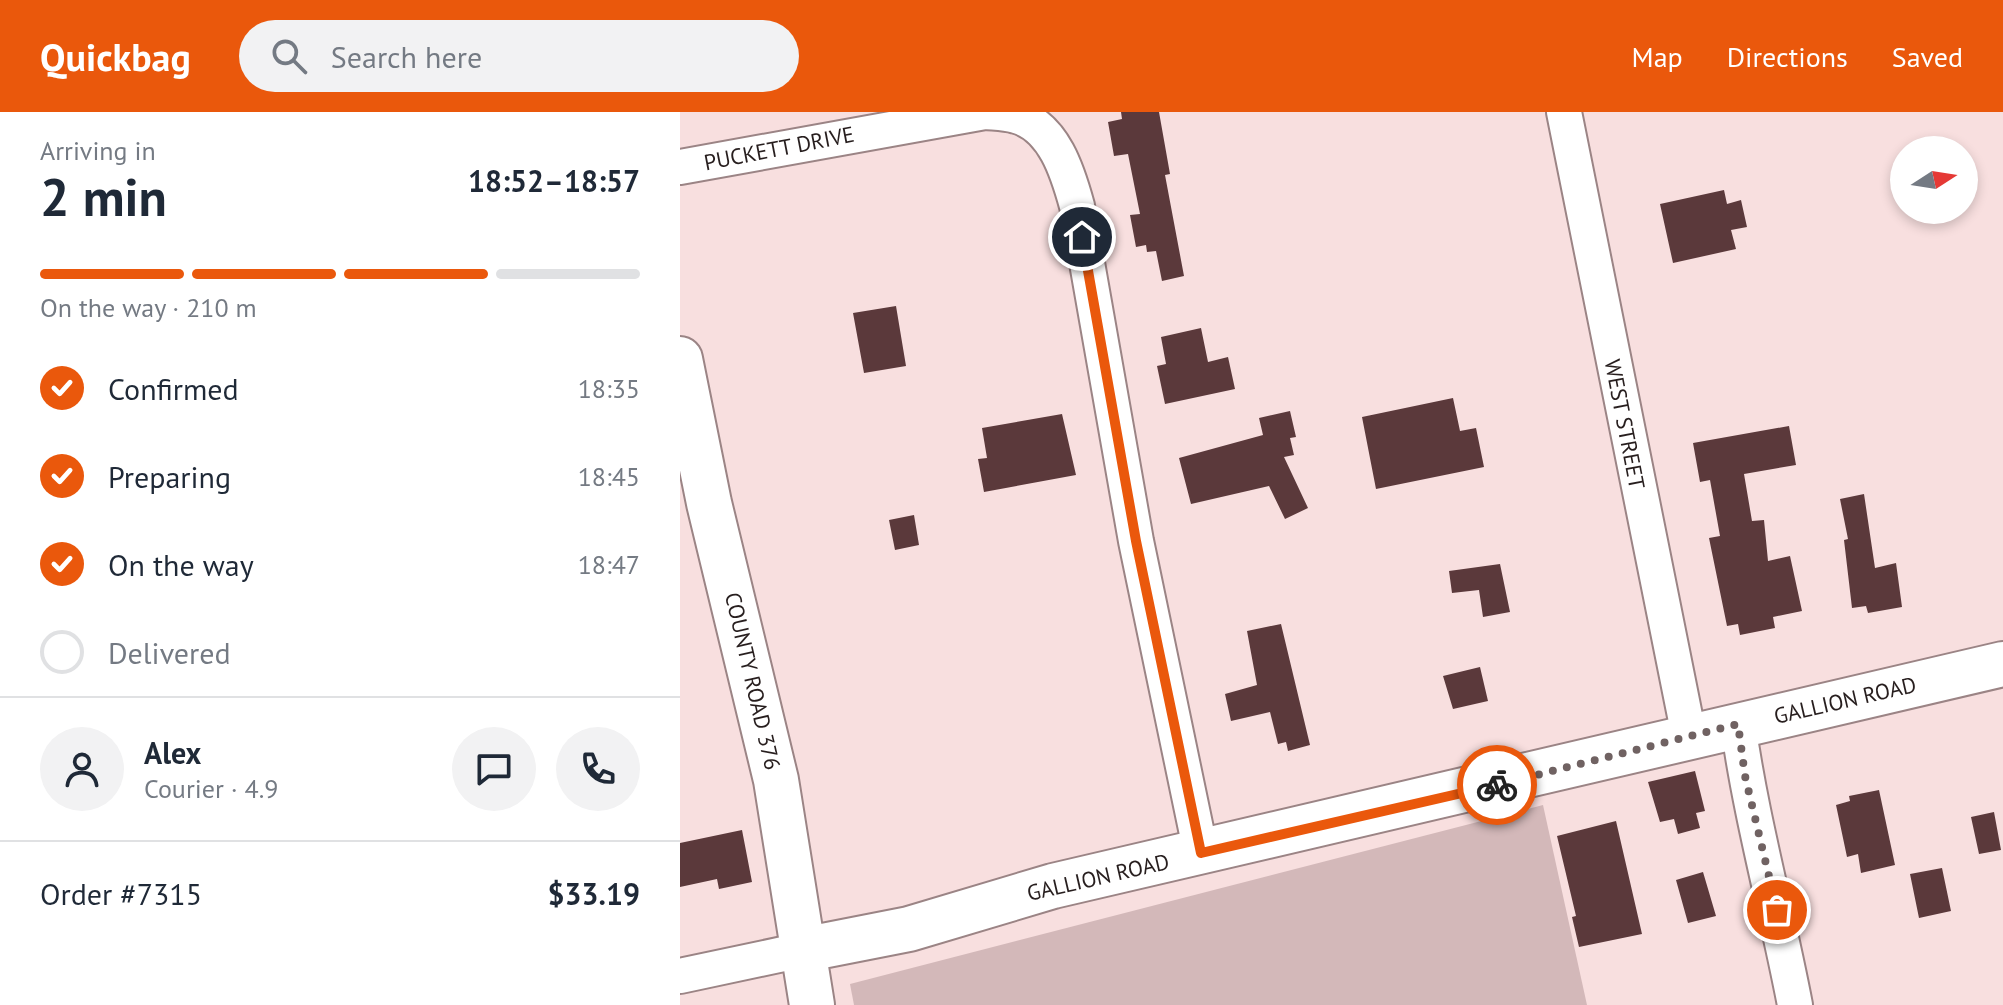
<!DOCTYPE html>
<meta charset="utf-8">
<style>
:root{--surface:#fff;--page:#f2f2f3;--text:#1f2937;--muted:#747a83;--line:#e0e1e3;--accent:#ea580c}
body{margin:0;font-family:"PT Sans",sans-serif;background:var(--page);color:var(--text);height:100vh;display:flex;flex-direction:column;font-size:30px;white-space:nowrap}
*{box-sizing:border-box;margin:0}
p{font-size:26px;color:var(--muted)}
.icon{flex:none;width:44px;height:44px;fill:none;stroke:currentColor;stroke-width:2;stroke-linecap:round;stroke-linejoin:round}
.map{position:relative;flex:1;overflow:hidden}
.details{display:flex;flex-direction:column;background:var(--surface);width:680px}
.details>*{flex:none}
.needle{width:52px;rotate:78deg}
.tools{position:absolute;left:1210px;top:24px;display:grid;gap:16px}
.tools a{display:grid;place-items:center;width:88px;height:88px;border-radius:50%;background:var(--surface);box-shadow:0 4px 12px #0003;font-size:40px}
.pin{position:absolute;display:grid;place-items:center;width:68px;height:68px;color:#fff;margin:-34px;border:4px solid #fff;border-radius:50%;box-shadow:0 2px 8px #0007}
.courier{position:absolute;display:grid;place-items:center;width:80px;height:80px;margin:-40px;border:6px solid #ea580c;border-radius:50%;background:#fff;color:#222;box-shadow:0 2px 10px #0007}
.overview em{font-style:normal;font-weight:700}
.overview div{display:flex;flex-direction:column-reverse}
.overview{display:flex;align-items:center;justify-content:space-between;height:136px;padding:0 40px}
h1{font-size:52px;font-weight:700;line-height:60px}
.bar{display:grid;grid-template-columns:repeat(4,1fr);gap:12px 8px;align-content:center;height:96px;padding:0 40px}
.bar i{height:10px;border-radius:6px;background:var(--line)}
.bar .selected{background:var(--accent)}
.bar p{grid-column:span 4}
.line{display:flex;align-items:center;gap:20px;padding:0 40px;border-top:2px solid var(--line)}
.line div{flex:1}
.round{display:grid;place-items:center;flex:none;width:84px;height:84px;border-radius:42px;background:var(--page)}
ol{padding:0 40px;list-style:none}
li{display:flex;align-items:center;gap:24px;height:88px}
li p{margin-inline-start:auto}
li .icon{padding:8px;border-radius:50%;background:var(--accent);color:#fff;stroke-width:4}
li:last-child{color:var(--muted)}
li i{width:44px;height:44px;border:4px solid var(--line);border-radius:50%}
header{display:flex;align-items:center;gap:48px;box-sizing:border-box;height:112px;padding:0 40px;background:var(--accent);color:#fff}
header strong{font-size:38px}
nav{display:flex;gap:44px;margin-inline-start:auto;font-size:28px}
.search{width:560px;height:72px;background:var(--page);display:flex;align-items:center;gap:20px;box-sizing:border-box;padding:0 28px;border-radius:44px;color:var(--muted);font-size:30px}
main{display:flex;flex:1;min-height:0}
.map>svg:first-child{display:block}
</style>
<header>
<strong>Quickbag</strong>
<div class="search"><svg class="icon" aria-label="search" viewBox="0 0 24 24"><circle cx="10" cy="10" r="6"/><path d="M15 15l6 6"/></svg>Search here</div>
<nav><a>Map</a><a>Directions</a><a>Saved</a></nav>
</header>
<main>
<section class="details">
<div class="overview"><div><h1>2 min</h1><p>Arriving in</p></div><em>18:52–18:57</em></div>
<div class="bar"><i class="selected"></i><i class="selected"></i><i class="selected"></i><i></i><p>On the way · 210 m</p></div>
<ol>
<li><svg class="icon" aria-label="check" viewBox="0 0 24 24"><path d="M5 12l5 5 9-10"/></svg>Confirmed<p>18:35</p></li>
<li><svg class="icon" aria-label="check" viewBox="0 0 24 24"><path d="M5 12l5 5 9-10"/></svg>Preparing<p>18:45</p></li>
<li><svg class="icon" aria-label="check" viewBox="0 0 24 24"><path d="M5 12l5 5 9-10"/></svg>On the way<p>18:47</p></li>
<li><i></i>Delivered</li>
</ol>
<div class="line" style="height:144px"><a class="round"><svg class="icon" aria-label="person" viewBox="0 0 24 24"><circle cx="12" cy="8" r="4"/><path d="M4 21q1-7 8-7t8 7"/></svg></a><div><b>Alex</b><p>Courier · 4.9</p></div><a class="round"><svg class="icon" aria-label="chat" viewBox="0 0 24 24"><path d="M4 5h16v11H9l-5 4z"/></svg></a><a class="round"><svg class="icon" aria-label="phone" viewBox="0 0 24 24"><path d="M5 4h4l2 5-3 2q2 4 5 5l2-3 5 2v4C11 20 4 13 5 4z"/></svg></a></div>
<div class="line" style="height:104px"><div>Order #7315</div><b>$33.19</b></div>
</section>
<div class="map">
<svg width="1323" height="893" viewBox="0 0 1323 893">
<rect width="100%" height="100%" fill="#f8dfdf"/>
<!-- green -->
<path fill="#d3b8b9" d="M 863,693 L 907,893 L 174,893 L 170,872 Z"/>
<!-- building -->
<path fill="#5b393b" d="M 441,0 L 479,0 L 490,62 L 485,63 L 504,164 L 482,169 L 476,139 L 467,140 L 466,133 L 456,135 L 450,103 L 460,102 L 448,42 L 434,44 L 428,10 L 442,7 Z
M 1044,78 L 1047,92 L 1061,88 L 1067,115 L 1051,118 L 1056,137 L 993,151 L 980,92 Z
M 216,194 L 226,254 L 184,261 L 173,201 Z
M 521,216 L 528,250 L 548,245 L 555,277 L 485,292 L 477,254 L 486,252 L 481,225 Z
M 773,286 L 780,319 L 796,316 L 804,355 L 696,377 L 682,305 Z
M 610,299 L 616,325 L 610,326 L 614,343 L 604,345 L 628,396 L 605,407 L 589,374 L 511,392 L 499,346 L 583,323 L 579,306 Z
M 382,302 L 396,363 L 304,380 L 298,347 L 307,346 L 302,316 Z
M 1109,314 L 1116,353 L 1064,362 L 1072,409 L 1084,408 L 1088,449 L 1110,444 L 1122,499 L 1093,505 L 1095,516 L 1060,523 L 1058,512 L 1047,514 L 1029,426 L 1040,424 L 1030,368 L 1020,370 L 1013,331 Z
M 1184,382 L 1195,456 L 1216,451 L 1222,495 L 1188,501 L 1186,494 L 1172,496 L 1164,428 L 1168,427 L 1160,387 Z
M 234,403 L 239,433 L 215,438 L 209,408 Z
M 820,452 L 830,500 L 803,505 L 799,478 L 772,481 L 769,459 Z
M 601,512 L 630,633 L 608,639 L 606,630 L 598,632 L 590,600 L 551,609 L 545,582 L 577,573 L 567,519 Z
M 800,555 L 808,589 L 773,597 L 763,564 Z
M 1015,659 L 1025,699 L 1016,701 L 1020,716 L 998,722 L 994,707 L 980,710 L 968,670 Z
M 1199,678 L 1215,753 L 1181,761 L 1178,742 L 1167,745 L 1156,693 L 1170,689 L 1169,684 Z
M 1314,700 L 1321,738 L 1299,742 L 1291,705 Z
M 936,709 L 962,822 L 899,835 L 892,805 L 896,804 L 877,724 Z
M 62,718 L 72,770 L 39,777 L 37,767 L 0,775 L 0,731 Z
M 1262,756 L 1271,799 L 1239,806 L 1230,762 Z
M 1023,760 L 1036,804 L 1008,811 L 996,768 Z"/>
<g fill="none" stroke-linecap="round" stroke-linejoin="round">
<defs>
<path id="street" d="M 884,0 L 1009,624
M 0,55 L 305,0 C 315,1 326,1 336,4 C 374,14 388,61 397,94 L 456,429 L 521,741
M 1058,612 C 1071,706 1097,799 1115,893
M 0,864 L 122,838"/>
<path id="secondary" d="M 0,247 L 29,391 L 96,668 L 132,893
M 122,838 L 229,817 L 373,774 L 1323,552"/>
</defs>
<!-- street casing -->
<use href="#street" stroke="#9b8485" stroke-width="38"/>
<!-- secondary casing -->
<use href="#secondary" stroke="#9b8485" stroke-width="48"/>
<!-- street -->
<use href="#street" stroke="#fff" stroke-width="34"/>
<!-- secondary -->
<use href="#secondary" stroke="#fff" stroke-width="44"/>
</g>
<g fill="none" stroke-linecap="round" stroke-linejoin="round">
<!-- done -->
<path stroke="#706262" stroke-width="8" stroke-dasharray="0 14.4" d="M 817,673 L 1058,612 L 1065,664 L 1097,798"/>
<!-- route -->
<path stroke="#ea580c" stroke-width="10" d="M 402,125 L 456,429 L 521,741 L 817,673"/>
</g>
<g text-anchor="middle" stroke-width="8" stroke-linejoin="round" paint-order="stroke">
<!-- street labels -->
<g font-size="22" fill="#271e1e" stroke="#fff">
<text transform="translate(99 36) rotate(-11)" y="8">PUCKETT DRIVE</text>
<text transform="translate(945 312) rotate(79)" y="8">WEST STREET</text>
<text transform="translate(73 569) rotate(77)" y="8">COUNTY ROAD 376</text>
<text transform="translate(1165 588) rotate(-13)" y="8">GALLION ROAD</text>
<text transform="translate(418 765) rotate(-13)" y="8">GALLION ROAD</text>
</g>
</g>
</svg>
<div class="tools">
<a><svg class="needle" viewBox="-14 -14 28 28"><path d="M0-13l5 13h-10z" fill="#e53935"/><path d="M0 13l5-13h-10z" fill="#747a83"/></svg></a>
</div>
<div class="pin" style="left:1097px;top:798px;background:#ea580c"><svg class="icon" aria-label="bag" viewBox="0 0 24 24"><path d="M5 8h14l-1 12H6zM9 8a3 3 0 0 1 6 0"/></svg></div>
<div class="pin" style="left:402px;top:125px;background:#1f2937"><svg class="icon" aria-label="home" viewBox="0 0 24 24"><path d="M3 11l9-7 9 7M6 9v11h12V9"/></svg></div>
<div class="courier" style="left:817px;top:673px"><svg class="icon" aria-label="bike" viewBox="0 0 24 24"><circle cx="6" cy="16" r="4"/><circle cx="18" cy="16" r="4"/><path d="M6 16l4-8h5l3 8M10 8l3 8H6M13 5h3"/></svg></div>
</div>
</main>
